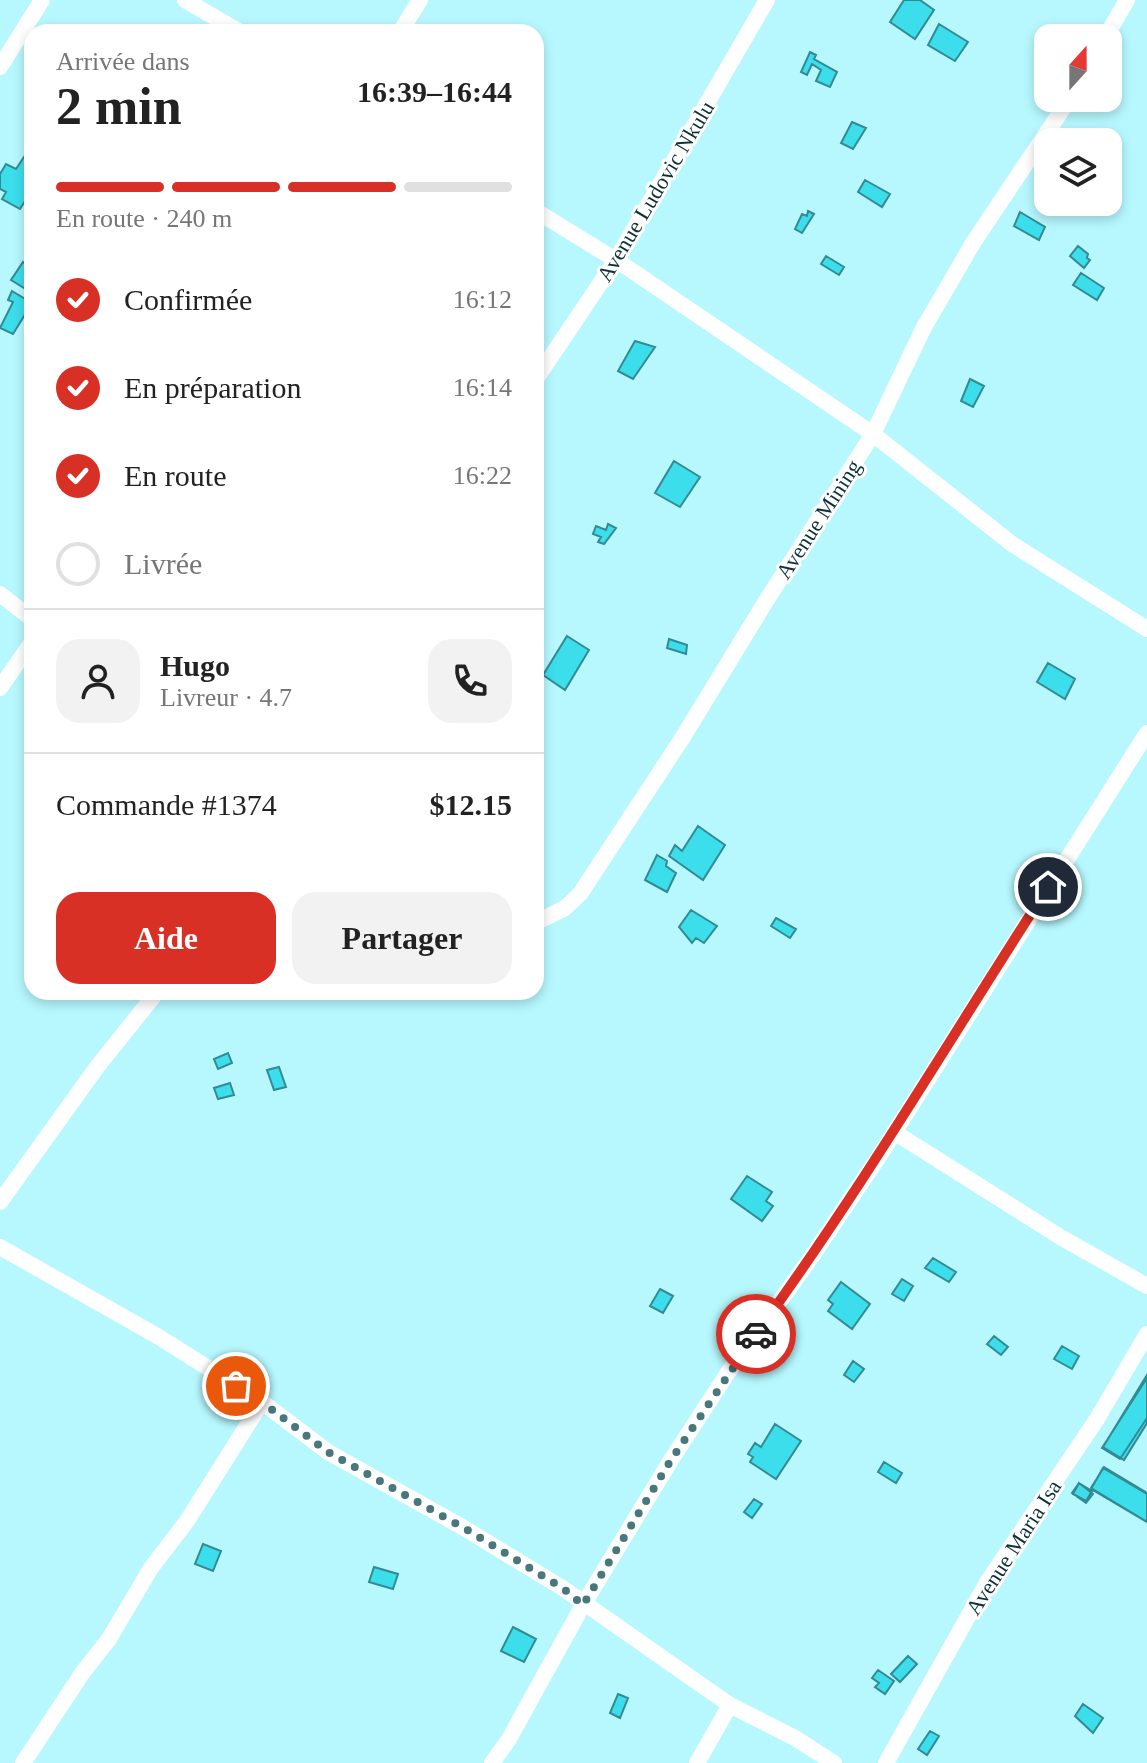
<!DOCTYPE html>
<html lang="fr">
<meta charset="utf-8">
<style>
:root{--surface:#fff;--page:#f2f2f2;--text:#222;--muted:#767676;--line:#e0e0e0;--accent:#d93025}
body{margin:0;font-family:Georgia,serif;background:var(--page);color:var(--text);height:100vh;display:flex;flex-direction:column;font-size:30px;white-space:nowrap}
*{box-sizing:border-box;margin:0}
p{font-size:26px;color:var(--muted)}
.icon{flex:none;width:44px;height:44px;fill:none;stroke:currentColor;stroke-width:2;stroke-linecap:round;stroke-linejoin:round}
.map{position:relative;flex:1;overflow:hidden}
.sheet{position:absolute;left:24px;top:24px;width:520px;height:976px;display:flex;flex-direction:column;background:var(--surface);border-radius:24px;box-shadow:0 4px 12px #0003}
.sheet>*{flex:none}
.needle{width:52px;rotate:21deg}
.tools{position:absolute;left:1034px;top:24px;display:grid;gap:16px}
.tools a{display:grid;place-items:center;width:88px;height:88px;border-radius:16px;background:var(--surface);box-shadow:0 4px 12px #0003;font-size:40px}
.pin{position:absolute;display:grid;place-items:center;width:68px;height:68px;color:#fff;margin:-34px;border:4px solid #fff;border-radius:50%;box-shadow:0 2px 8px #0007}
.courier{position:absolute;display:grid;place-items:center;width:80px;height:80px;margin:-40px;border:6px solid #d93025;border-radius:50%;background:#fff;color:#222;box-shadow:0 2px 10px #0007}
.headline em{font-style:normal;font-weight:800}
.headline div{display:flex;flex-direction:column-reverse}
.headline{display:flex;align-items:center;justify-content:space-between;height:136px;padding:0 32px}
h1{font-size:52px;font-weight:800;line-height:60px}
.bar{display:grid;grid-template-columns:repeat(4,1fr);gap:12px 8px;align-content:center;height:96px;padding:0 32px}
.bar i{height:10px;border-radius:6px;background:var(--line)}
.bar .active{background:var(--accent)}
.bar p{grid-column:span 4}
.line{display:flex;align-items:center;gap:20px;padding:0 32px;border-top:2px solid var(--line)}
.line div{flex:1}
.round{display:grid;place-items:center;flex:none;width:84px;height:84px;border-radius:24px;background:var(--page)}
ol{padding:0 32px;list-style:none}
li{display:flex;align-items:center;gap:24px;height:88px}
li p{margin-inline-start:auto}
li .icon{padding:8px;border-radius:50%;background:var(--accent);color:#fff;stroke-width:4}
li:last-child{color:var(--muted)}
li i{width:44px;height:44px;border:4px solid var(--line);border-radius:50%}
.primary-button{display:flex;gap:16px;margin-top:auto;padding:16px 32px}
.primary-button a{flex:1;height:92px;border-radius:24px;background:var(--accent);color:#fff;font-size:32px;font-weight:800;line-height:92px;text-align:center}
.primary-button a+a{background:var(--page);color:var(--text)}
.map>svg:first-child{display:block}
</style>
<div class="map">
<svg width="1147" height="1763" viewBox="0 0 1147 1763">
<rect width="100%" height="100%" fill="#b7f8ff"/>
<!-- building -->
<path fill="#3cdeec" stroke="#348a92" stroke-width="2" d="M 904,0 L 920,0 L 934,10 L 915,39 L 890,22 Z
M 939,24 L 968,42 L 955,61 L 928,45 Z
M 810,52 L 816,55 L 814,59 L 837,72 L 830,87 L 816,81 L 821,70 L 812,64 L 807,75 L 801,72 Z
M 852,122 L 866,128 L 853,149 L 841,143 Z
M 24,157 L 32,163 L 32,190 L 20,209 L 2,199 L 6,192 L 0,189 L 0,174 L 6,164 L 16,169 Z
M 865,180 L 890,194 L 882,207 L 858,192 Z
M 808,211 L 814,214 L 802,233 L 795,229 L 802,214 L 807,216 Z
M 1020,212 L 1045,227 L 1039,240 L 1014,226 Z
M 1078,246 L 1088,254 L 1087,258 L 1090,260 L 1084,268 L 1070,256 Z
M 826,256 L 844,267 L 839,275 L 821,264 Z
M 29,261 L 32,263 L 32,293 L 11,280 L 23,262 L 27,265 Z
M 1081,273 L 1104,288 L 1097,300 L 1073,285 Z
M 12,291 L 32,303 L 13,334 L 0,328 L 13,302 L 8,300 Z
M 635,341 L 655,347 L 633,379 L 618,371 Z
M 970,379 L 984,386 L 973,407 L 961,401 Z
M 674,461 L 700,477 L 680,507 L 655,493 Z
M 608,524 L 616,528 L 604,544 L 598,542 L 601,537 L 593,534 L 596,526 L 606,530 Z
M 567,636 L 589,650 L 565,690 L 543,675 Z
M 669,639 L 687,645 L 686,654 L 667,648 Z
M 1048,663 L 1075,679 L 1065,699 L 1037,682 Z
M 698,826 L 725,845 L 703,880 L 669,856 L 675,845 L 682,851 Z
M 657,855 L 667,861 L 666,866 L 676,873 L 667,892 L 645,880 Z
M 691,910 L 717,926 L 704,943 L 696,938 L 692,943 L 679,927 Z
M 776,918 L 796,929 L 790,938 L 771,926 Z
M 228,1053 L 232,1063 L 218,1069 L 214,1059 Z
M 279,1067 L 286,1087 L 274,1090 L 267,1070 Z
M 230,1083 L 234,1095 L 218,1099 L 214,1088 Z
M 747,1176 L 772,1192 L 766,1201 L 773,1206 L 762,1221 L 731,1199 Z
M 933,1258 L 956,1272 L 949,1282 L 925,1268 Z
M 902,1279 L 913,1286 L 904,1301 L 892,1294 Z
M 841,1282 L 870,1304 L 852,1329 L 828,1311 L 833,1304 L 828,1300 Z
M 660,1289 L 673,1296 L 663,1313 L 650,1306 Z
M 994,1336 L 1008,1347 L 1001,1355 L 987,1344 Z
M 1062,1346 L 1079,1356 L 1072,1369 L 1054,1359 Z
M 853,1361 L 864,1369 L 854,1382 L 844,1375 Z
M 1147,1375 L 1147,1423 L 1124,1460 L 1103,1447 Z
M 1147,1378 L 1147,1418 L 1120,1459 L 1102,1448 Z
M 775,1424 L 801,1441 L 776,1479 L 750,1462 L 753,1457 L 748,1454 L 755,1443 L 761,1447 Z
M 884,1462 L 902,1473 L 896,1483 L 878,1472 Z
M 1104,1467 L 1147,1493 L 1147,1522 L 1091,1488 Z
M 1103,1468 L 1147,1494 L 1147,1522 L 1091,1489 Z
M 1079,1483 L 1093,1494 L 1086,1503 L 1072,1493 Z
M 1079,1483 L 1092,1491 L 1086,1501 L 1073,1494 Z
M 754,1499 L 762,1504 L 752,1518 L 744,1512 Z
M 203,1544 L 221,1551 L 213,1571 L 195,1564 Z
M 374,1567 L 398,1574 L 393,1589 L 369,1582 Z
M 513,1627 L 536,1639 L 524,1662 L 501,1651 Z
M 908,1656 L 917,1664 L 900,1682 L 891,1674 Z
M 878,1670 L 894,1681 L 885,1694 L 875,1687 L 879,1683 L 872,1678 Z
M 618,1694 L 628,1698 L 620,1718 L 610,1713 Z
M 1083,1704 L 1103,1718 L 1093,1733 L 1075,1716 Z
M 930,1731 L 939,1736 L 927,1755 L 918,1749 Z"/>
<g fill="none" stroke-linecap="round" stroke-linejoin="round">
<!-- street -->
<path stroke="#fff" stroke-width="16" d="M 185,0 L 240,32
M 400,32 L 420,0
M 1105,38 L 1127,0
M 0,67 L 42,0
M 536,211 L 616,260 L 873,434 L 1012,544 L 1147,629
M 536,379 L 616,260 L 767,0
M 0,594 L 32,619
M 0,688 L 32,642
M 536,916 L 541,920 L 565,908 L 580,894 L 683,737 L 766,601 L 873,434 L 923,329 L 973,243 L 1070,98
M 894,1132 L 1062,1238 L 1147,1286
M 0,1202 L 97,1067 L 157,992
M 0,1247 L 159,1337 L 262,1402 L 328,1452 L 464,1528 L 564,1589 L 730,1705 L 795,1738 L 834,1763
M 23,1763 L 83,1672 L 109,1639 L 151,1568 L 187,1521 L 262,1402
M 492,1763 L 509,1739 L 583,1605 L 671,1460 L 727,1374 L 808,1262 L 880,1155 L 1147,733
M 697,1763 L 730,1705
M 886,1763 L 988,1581 L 1097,1419 L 1147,1334"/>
</g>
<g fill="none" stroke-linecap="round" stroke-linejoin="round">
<!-- done -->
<path stroke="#48777c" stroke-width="8" stroke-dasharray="0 14.4" d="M 236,1386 L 262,1402 L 328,1452 L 464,1528 L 564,1589 L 583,1605 L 671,1460 L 756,1334"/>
<!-- route -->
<path stroke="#d93025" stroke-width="10" d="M 756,1334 C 861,1190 951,1037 1048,887"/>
</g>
<g text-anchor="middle" stroke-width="6" stroke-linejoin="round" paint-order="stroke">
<!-- street labels -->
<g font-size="22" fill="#0d3135" stroke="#fff">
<text transform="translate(655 191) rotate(-59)" y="8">Avenue Ludovic Nkulu</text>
<text transform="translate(818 519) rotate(-57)" y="8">Avenue Mining</text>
<text transform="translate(1013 1547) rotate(-57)" y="8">Avenue Maria Isa</text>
</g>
</g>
</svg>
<div class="tools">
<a><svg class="needle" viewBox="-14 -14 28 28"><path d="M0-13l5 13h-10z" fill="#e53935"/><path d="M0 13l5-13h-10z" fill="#767676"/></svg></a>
<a><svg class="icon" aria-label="layers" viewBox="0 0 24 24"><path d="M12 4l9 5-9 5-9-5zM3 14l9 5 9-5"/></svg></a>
</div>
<div class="pin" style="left:236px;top:1386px;background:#ea580c"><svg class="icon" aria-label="bag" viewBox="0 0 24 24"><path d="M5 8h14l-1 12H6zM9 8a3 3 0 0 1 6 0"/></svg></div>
<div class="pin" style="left:1048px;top:887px;background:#1f2937"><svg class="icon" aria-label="home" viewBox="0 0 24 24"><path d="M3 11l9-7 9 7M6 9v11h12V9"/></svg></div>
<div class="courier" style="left:756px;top:1334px"><svg class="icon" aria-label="car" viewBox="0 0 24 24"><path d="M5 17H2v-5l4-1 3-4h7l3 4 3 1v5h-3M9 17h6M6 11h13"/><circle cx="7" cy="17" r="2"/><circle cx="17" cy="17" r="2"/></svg></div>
<section class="sheet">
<div class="headline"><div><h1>2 min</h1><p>Arrivée dans</p></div><em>16:39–16:44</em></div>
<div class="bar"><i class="active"></i><i class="active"></i><i class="active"></i><i></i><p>En route · 240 m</p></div>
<ol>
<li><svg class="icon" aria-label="check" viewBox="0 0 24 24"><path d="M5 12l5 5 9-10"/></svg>Confirmée<p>16:12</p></li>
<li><svg class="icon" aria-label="check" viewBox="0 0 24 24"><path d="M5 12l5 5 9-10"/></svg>En préparation<p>16:14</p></li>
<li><svg class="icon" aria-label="check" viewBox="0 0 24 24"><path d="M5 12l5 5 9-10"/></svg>En route<p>16:22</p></li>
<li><i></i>Livrée</li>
</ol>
<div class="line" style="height:144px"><a class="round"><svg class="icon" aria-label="person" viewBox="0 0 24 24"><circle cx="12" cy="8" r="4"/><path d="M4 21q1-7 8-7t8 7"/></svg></a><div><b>Hugo</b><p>Livreur · 4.7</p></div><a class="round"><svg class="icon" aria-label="phone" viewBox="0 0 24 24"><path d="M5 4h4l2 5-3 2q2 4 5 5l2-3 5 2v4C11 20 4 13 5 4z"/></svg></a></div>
<div class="line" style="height:104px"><div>Commande #1374</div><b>$12.15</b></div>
<div class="primary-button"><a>Aide</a><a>Partager</a></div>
</section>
</div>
